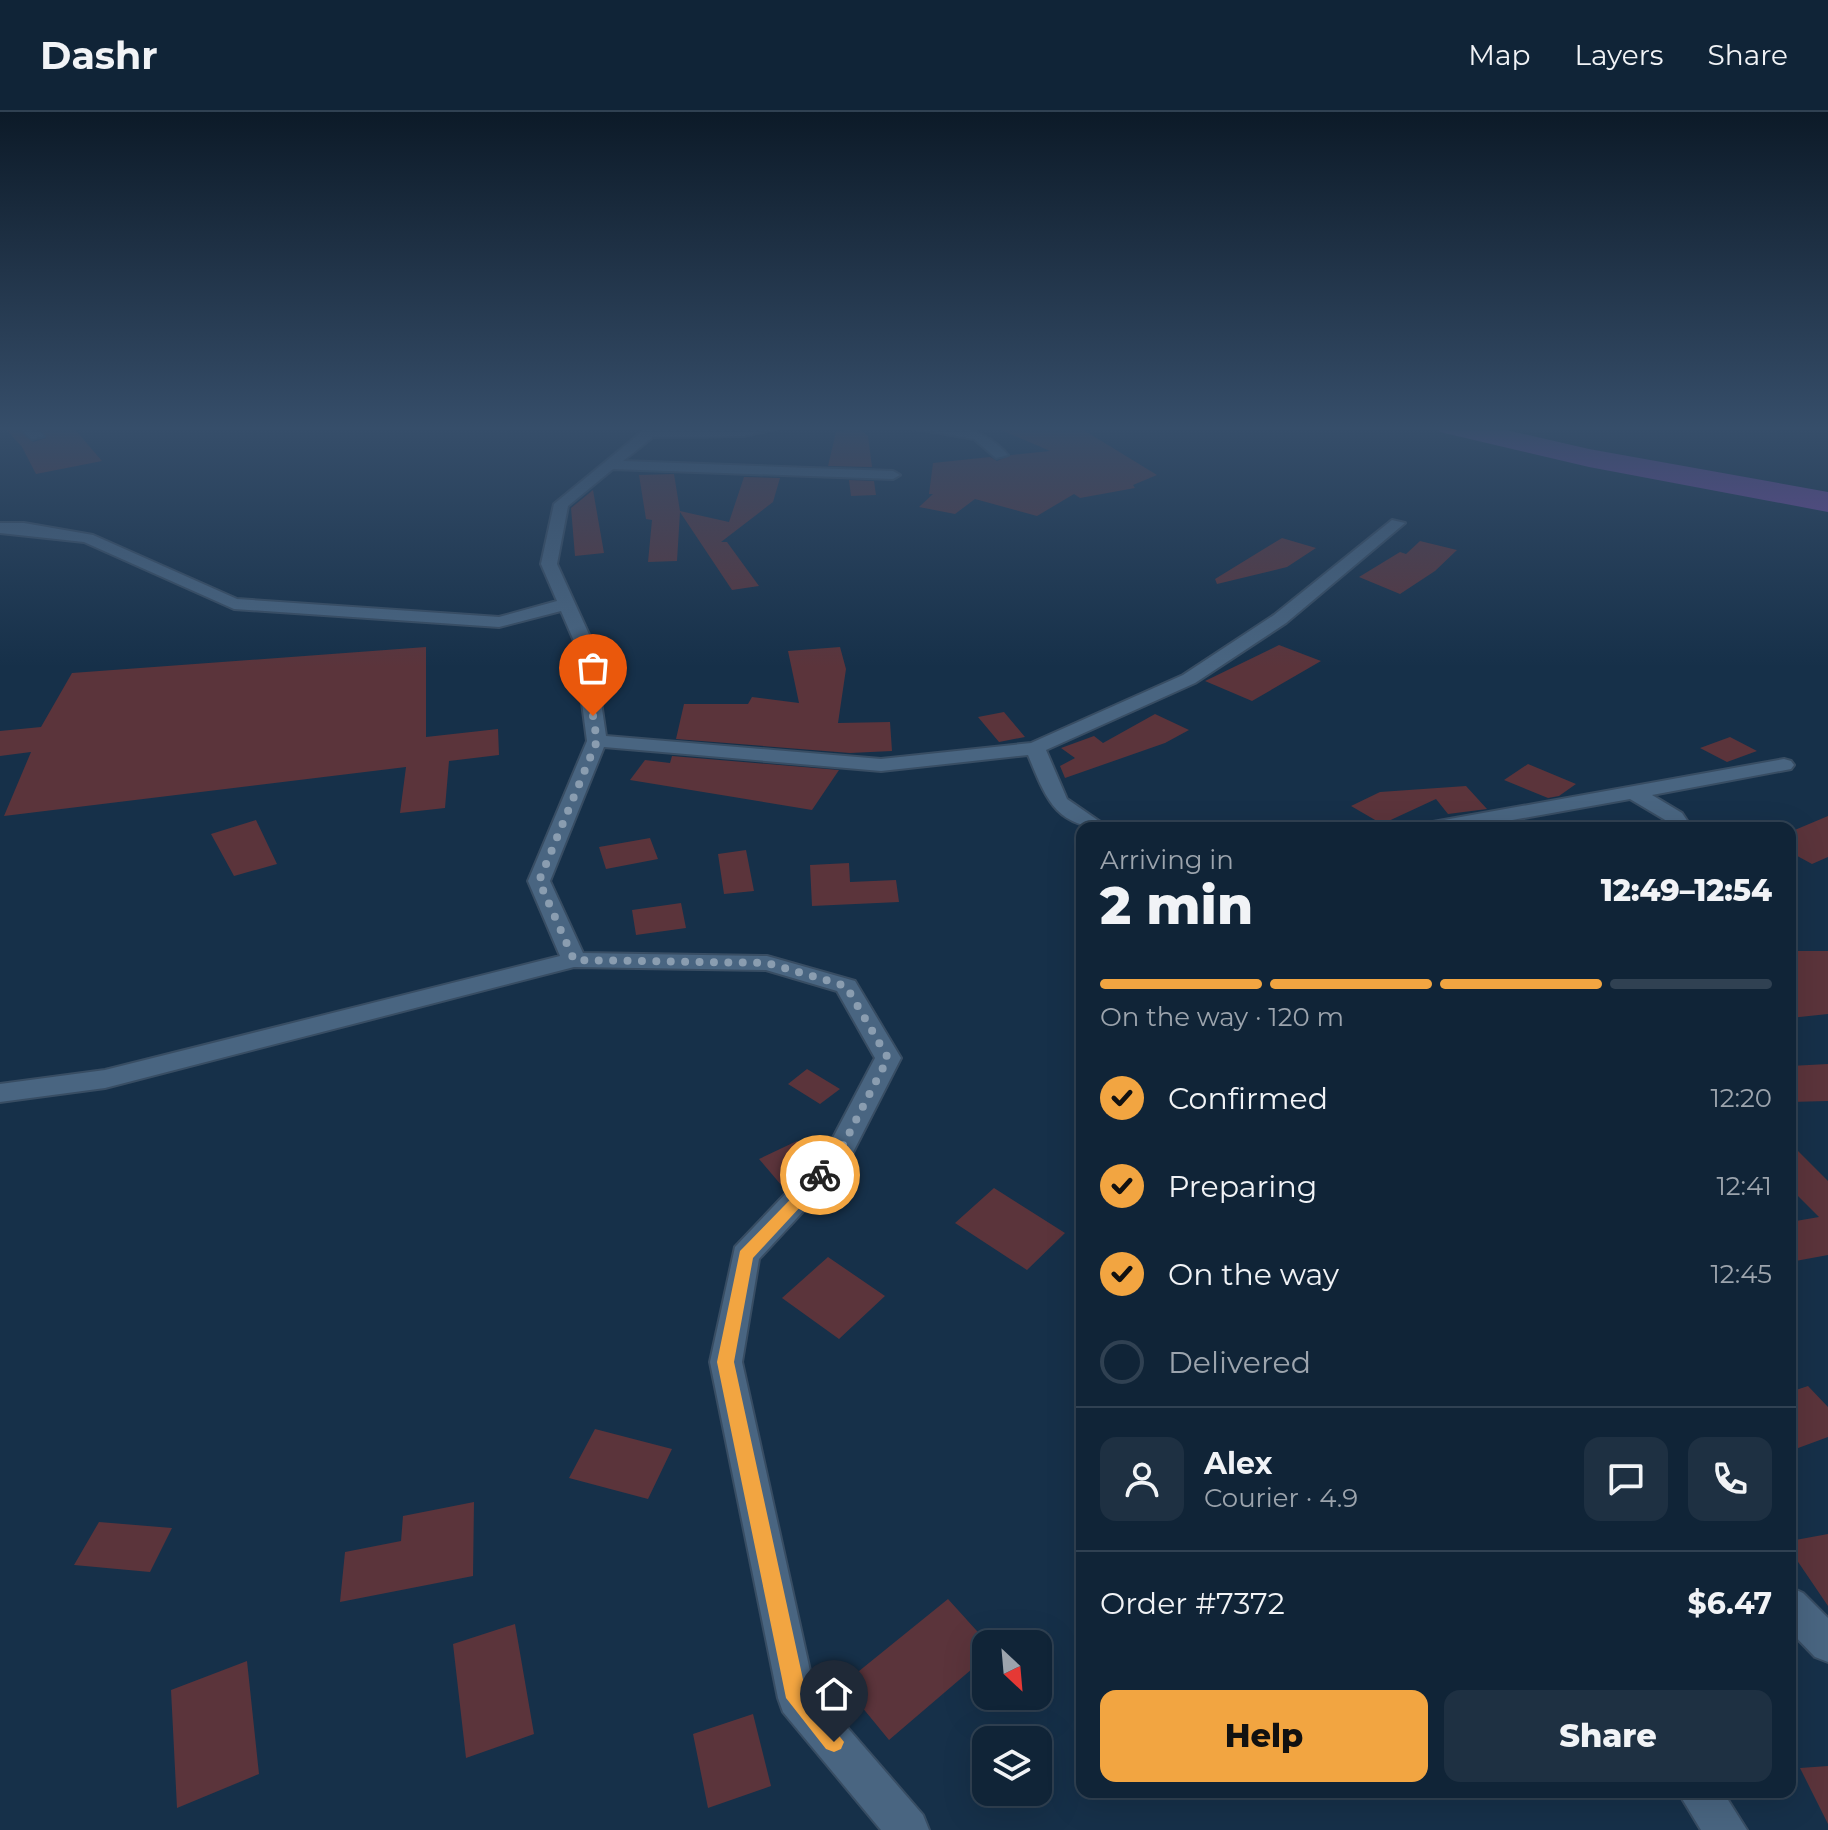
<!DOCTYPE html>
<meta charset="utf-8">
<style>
:root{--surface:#102437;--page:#1e3042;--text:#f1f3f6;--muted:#9ca4ad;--line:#304152;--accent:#f2a541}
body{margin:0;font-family:Montserrat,sans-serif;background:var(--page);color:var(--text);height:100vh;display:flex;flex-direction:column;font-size:30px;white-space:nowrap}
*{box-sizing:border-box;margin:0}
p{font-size:26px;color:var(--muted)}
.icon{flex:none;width:44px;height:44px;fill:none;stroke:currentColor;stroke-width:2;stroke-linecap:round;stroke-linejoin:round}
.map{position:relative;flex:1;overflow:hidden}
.drawer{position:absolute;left:1076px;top:710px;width:720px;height:976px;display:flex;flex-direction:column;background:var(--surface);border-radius:16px;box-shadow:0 8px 32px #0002,0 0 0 2px var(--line)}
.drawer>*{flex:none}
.needle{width:52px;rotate:154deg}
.fabs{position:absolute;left:972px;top:1518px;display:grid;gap:16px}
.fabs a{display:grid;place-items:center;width:80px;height:80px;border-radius:16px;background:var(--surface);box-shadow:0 8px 32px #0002,0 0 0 2px var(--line);font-size:40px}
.pin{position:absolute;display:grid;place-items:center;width:68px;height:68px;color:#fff;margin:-82px -34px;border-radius:50% 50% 50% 0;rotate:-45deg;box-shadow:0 0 8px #0007}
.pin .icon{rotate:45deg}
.courier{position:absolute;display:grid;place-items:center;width:80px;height:80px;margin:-40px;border:6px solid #f2a541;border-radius:50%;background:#fff;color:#222;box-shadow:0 2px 10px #0007}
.head em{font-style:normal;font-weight:800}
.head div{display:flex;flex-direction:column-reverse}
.head{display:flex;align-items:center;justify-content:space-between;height:136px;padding:0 24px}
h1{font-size:52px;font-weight:800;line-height:60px}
.bar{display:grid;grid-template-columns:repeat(4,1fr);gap:12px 8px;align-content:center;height:96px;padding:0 24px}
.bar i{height:10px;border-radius:6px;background:var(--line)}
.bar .active{background:var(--accent)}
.bar p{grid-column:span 4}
.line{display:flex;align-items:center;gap:20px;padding:0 24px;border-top:2px solid var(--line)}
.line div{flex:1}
.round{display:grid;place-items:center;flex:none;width:84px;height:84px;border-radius:16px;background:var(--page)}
ol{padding:0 24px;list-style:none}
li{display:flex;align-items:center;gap:24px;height:88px}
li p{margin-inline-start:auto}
li .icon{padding:8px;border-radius:50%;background:var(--accent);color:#111;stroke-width:4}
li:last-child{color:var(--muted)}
li i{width:44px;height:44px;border:4px solid var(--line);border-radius:50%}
.primary-button{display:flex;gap:16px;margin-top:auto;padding:16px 24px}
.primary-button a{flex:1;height:92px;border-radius:16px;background:var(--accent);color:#111;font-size:32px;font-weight:800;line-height:92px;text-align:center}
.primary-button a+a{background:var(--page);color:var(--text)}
header{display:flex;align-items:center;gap:48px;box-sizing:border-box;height:112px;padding:0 40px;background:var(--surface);border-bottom:2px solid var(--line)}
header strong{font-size:38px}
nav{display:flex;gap:44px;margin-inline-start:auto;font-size:28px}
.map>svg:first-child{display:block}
</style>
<header>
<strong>Dashr</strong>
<nav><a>Map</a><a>Layers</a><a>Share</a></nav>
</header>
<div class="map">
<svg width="1828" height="1718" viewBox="0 0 1828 1718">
<rect width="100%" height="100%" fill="#163049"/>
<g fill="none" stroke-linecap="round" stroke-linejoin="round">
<!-- river -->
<path fill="#7d47a3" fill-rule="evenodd" d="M 1436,314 L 1489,314 L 1589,337 L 1828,380 L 1828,400 L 1589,355 L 1440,320 Z"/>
</g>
<!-- building -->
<path fill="#5b343b" d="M 3,314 L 14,314 L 33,330 L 46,326 L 37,314 L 72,314 L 102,349 L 36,362 L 22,335 Z
M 992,314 L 1077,314 L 1157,363 L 1133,373 L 1135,376 L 1080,386 L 1074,382 L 1037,404 L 975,387 L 955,402 L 919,395 L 933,382 L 929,382 L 933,351 L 990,345 L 997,349 L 1011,343 L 1050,339 Z
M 858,316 L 868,324 L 872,355 L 828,354 L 836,320 Z
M 674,362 L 680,399 L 729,410 L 744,365 L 780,366 L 773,390 L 721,430 L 727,430 L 759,474 L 732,478 L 680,400 L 677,449 L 648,450 L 652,408 L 646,407 L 639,363 Z
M 849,368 L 874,369 L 876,383 L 851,384 Z
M 593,378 L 604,441 L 575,444 L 571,396 Z
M 1282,426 L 1316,436 L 1287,455 L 1217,472 L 1215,467 Z
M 1420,429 L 1457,438 L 1435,459 L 1400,482 L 1359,465 L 1400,440 L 1406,442 Z
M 1279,533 L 1321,549 L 1252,589 L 1205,569 Z
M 426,535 L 426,625 L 498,617 L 499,643 L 449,649 L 445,696 L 400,701 L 406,655 L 4,704 L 31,640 L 0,644 L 0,619 L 41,615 L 72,561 Z
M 840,535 L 846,557 L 838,611 L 890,610 L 892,639 L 850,641 L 676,627 L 684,592 L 748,592 L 752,585 L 799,591 L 788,539 Z
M 1004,600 L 1025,625 L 999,630 L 978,605 Z
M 1155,602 L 1189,618 L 1165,631 L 1065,666 L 1060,654 L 1075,646 L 1061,636 L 1094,624 L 1103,631 Z
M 1730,625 L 1757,639 L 1727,650 L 1700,636 Z
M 672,644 L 839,658 L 812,698 L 630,668 L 645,648 L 670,651 Z
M 1528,652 L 1576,672 L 1559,684 L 1548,686 L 1504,668 Z
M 1466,674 L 1487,697 L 1448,702 L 1436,687 L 1382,712 L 1351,694 L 1380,680 Z
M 1828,704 L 1828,745 L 1812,752 L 1790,740 L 1790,720 Z
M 256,708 L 277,752 L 234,764 L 211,722 Z
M 650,726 L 658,747 L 606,757 L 599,735 Z
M 746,738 L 754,779 L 724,782 L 718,742 Z
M 849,751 L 850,770 L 896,768 L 899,790 L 812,794 L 810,753 Z
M 681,791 L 686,816 L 636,823 L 632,798 Z
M 1790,839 L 1828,839 L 1828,902 L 1790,906 Z
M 1828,952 L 1828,989 L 1790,990 L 1790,954 Z
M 807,957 L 840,977 L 820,992 L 788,972 Z
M 797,1029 L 814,1048 L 794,1068 L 782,1074 L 759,1047 Z
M 1790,1031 L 1828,1069 L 1828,1143 L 1790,1150 L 1790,1110 L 1819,1105 L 1790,1076 Z
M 994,1076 L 1065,1121 L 1027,1158 L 955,1111 Z
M 828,1145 L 885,1184 L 839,1227 L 782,1186 Z
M 1808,1274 L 1828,1295 L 1828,1325 L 1790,1339 L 1790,1280 Z
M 595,1317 L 672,1337 L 648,1387 L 569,1366 Z
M 474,1390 L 473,1464 L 340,1490 L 345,1440 L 401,1429 L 403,1404 Z
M 99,1410 L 172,1416 L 150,1460 L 74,1453 Z
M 1828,1422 L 1828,1494 L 1790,1438 L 1790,1429 Z
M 948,1487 L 986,1529 L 986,1545 L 889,1628 L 843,1572 Z
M 515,1512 L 534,1622 L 466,1646 L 453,1532 Z
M 247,1549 L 259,1662 L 177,1696 L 171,1578 Z
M 753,1602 L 771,1674 L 708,1696 L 693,1622 Z
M 1828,1654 L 1828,1712 L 1800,1656 Z"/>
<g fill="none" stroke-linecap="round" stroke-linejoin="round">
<defs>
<path id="street" d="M 17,314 L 32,314 L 44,324 L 32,327 Z
M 649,314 L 788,314 L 744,324 L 653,325 L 623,349 L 893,359 L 900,363 L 893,367 L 613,357 L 568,394 L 557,452 L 592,529 L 606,624 L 881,647 L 1031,631 L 1183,563 L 1274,503 L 1392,408 L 1405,411 L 1286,511 L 1195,571 L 1046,638 L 1067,687 L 1109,716 C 1055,716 1046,686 1028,643 L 881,659 L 604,635 L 550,769 L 583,841 L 767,844 L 855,869 L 901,946 L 847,1052 L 759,1147 L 742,1250 L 814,1577 L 923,1703 L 929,1718 L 881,1718 L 783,1600 L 778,1586 L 710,1250 L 735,1135 L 826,1039 L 875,946 L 837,879 L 766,858 L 574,855 L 105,976 L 0,990 L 0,972 L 105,958 L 560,844 L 528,769 L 587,629 L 574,529 L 561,499 L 499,515 L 234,497 L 84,430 L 0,421 L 0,411 L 24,411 L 93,423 L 237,487 L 499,505 L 557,489 L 541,452 L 554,392 Z
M 900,314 C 942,314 978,309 1008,343 L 996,346 L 974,327 Z
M 1784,647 L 1791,649 L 1794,653 L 1791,657 L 1652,683 L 1682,701 L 1692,716 L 1670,716 L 1667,709 L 1630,687 L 1468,716 L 1422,716 L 1433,710 Z
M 1790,1475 L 1803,1481 L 1828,1506 L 1828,1550 L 1815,1545 L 1790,1519 Z
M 1678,1680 L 1723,1680 L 1747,1718 L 1701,1718 Z"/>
</defs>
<!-- street casing -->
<use href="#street" stroke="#384d63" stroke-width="4"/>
<!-- street -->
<use href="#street" fill="#496581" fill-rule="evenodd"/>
</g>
<!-- sky -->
<linearGradient id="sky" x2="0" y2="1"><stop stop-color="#0c1a28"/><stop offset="0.57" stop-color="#364e6a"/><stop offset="1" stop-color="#364e6a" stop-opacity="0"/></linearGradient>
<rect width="1828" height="555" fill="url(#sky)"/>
<!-- route -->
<path fill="#f2a541" d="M 820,1057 L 826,1059 L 826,1067 L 753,1146 L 734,1250 L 806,1581 L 844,1630 L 841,1637 L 834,1640 L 826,1637 L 786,1586 L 717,1250 L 740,1139 Z"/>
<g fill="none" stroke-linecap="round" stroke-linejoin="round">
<!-- done -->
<path stroke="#8a9db0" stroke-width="8" stroke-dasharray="0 14.4" d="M 593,604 L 597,629 L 539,769 L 574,848 L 767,851 L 846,874 L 888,946 L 837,1045 L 820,1063"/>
</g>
</svg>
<div class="fabs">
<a><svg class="needle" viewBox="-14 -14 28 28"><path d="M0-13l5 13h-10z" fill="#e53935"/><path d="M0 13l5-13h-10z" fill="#9ca4ad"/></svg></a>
<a><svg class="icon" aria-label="layers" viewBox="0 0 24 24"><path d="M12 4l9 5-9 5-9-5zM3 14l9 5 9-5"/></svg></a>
</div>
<div class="pin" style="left:593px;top:604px;background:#ea580c"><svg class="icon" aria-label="bag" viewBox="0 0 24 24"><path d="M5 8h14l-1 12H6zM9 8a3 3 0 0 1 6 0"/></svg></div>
<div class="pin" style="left:834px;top:1630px;background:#1f2937"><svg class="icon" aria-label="home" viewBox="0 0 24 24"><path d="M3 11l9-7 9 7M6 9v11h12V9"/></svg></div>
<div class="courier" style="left:820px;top:1063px"><svg class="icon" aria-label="bike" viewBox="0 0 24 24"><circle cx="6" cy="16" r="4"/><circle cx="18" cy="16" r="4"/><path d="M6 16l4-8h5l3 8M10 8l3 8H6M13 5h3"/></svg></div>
<section class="drawer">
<div class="head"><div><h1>2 min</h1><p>Arriving in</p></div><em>12:49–12:54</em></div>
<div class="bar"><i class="active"></i><i class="active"></i><i class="active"></i><i></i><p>On the way · 120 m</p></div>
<ol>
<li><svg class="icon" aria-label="check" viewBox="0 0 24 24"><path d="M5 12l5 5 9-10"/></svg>Confirmed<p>12:20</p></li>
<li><svg class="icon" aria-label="check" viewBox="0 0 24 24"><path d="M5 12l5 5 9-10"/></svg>Preparing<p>12:41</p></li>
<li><svg class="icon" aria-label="check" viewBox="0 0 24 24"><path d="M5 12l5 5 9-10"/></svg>On the way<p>12:45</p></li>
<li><i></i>Delivered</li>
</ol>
<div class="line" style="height:144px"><a class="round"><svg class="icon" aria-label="person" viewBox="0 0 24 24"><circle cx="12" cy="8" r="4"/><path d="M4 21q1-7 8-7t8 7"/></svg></a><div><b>Alex</b><p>Courier · 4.9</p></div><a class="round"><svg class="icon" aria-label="chat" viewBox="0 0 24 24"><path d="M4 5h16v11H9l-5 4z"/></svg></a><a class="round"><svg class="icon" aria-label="phone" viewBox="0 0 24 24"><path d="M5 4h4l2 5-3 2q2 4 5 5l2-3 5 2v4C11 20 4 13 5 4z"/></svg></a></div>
<div class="line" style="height:104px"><div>Order #7372</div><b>$6.47</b></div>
<div class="primary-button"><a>Help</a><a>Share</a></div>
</section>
</div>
